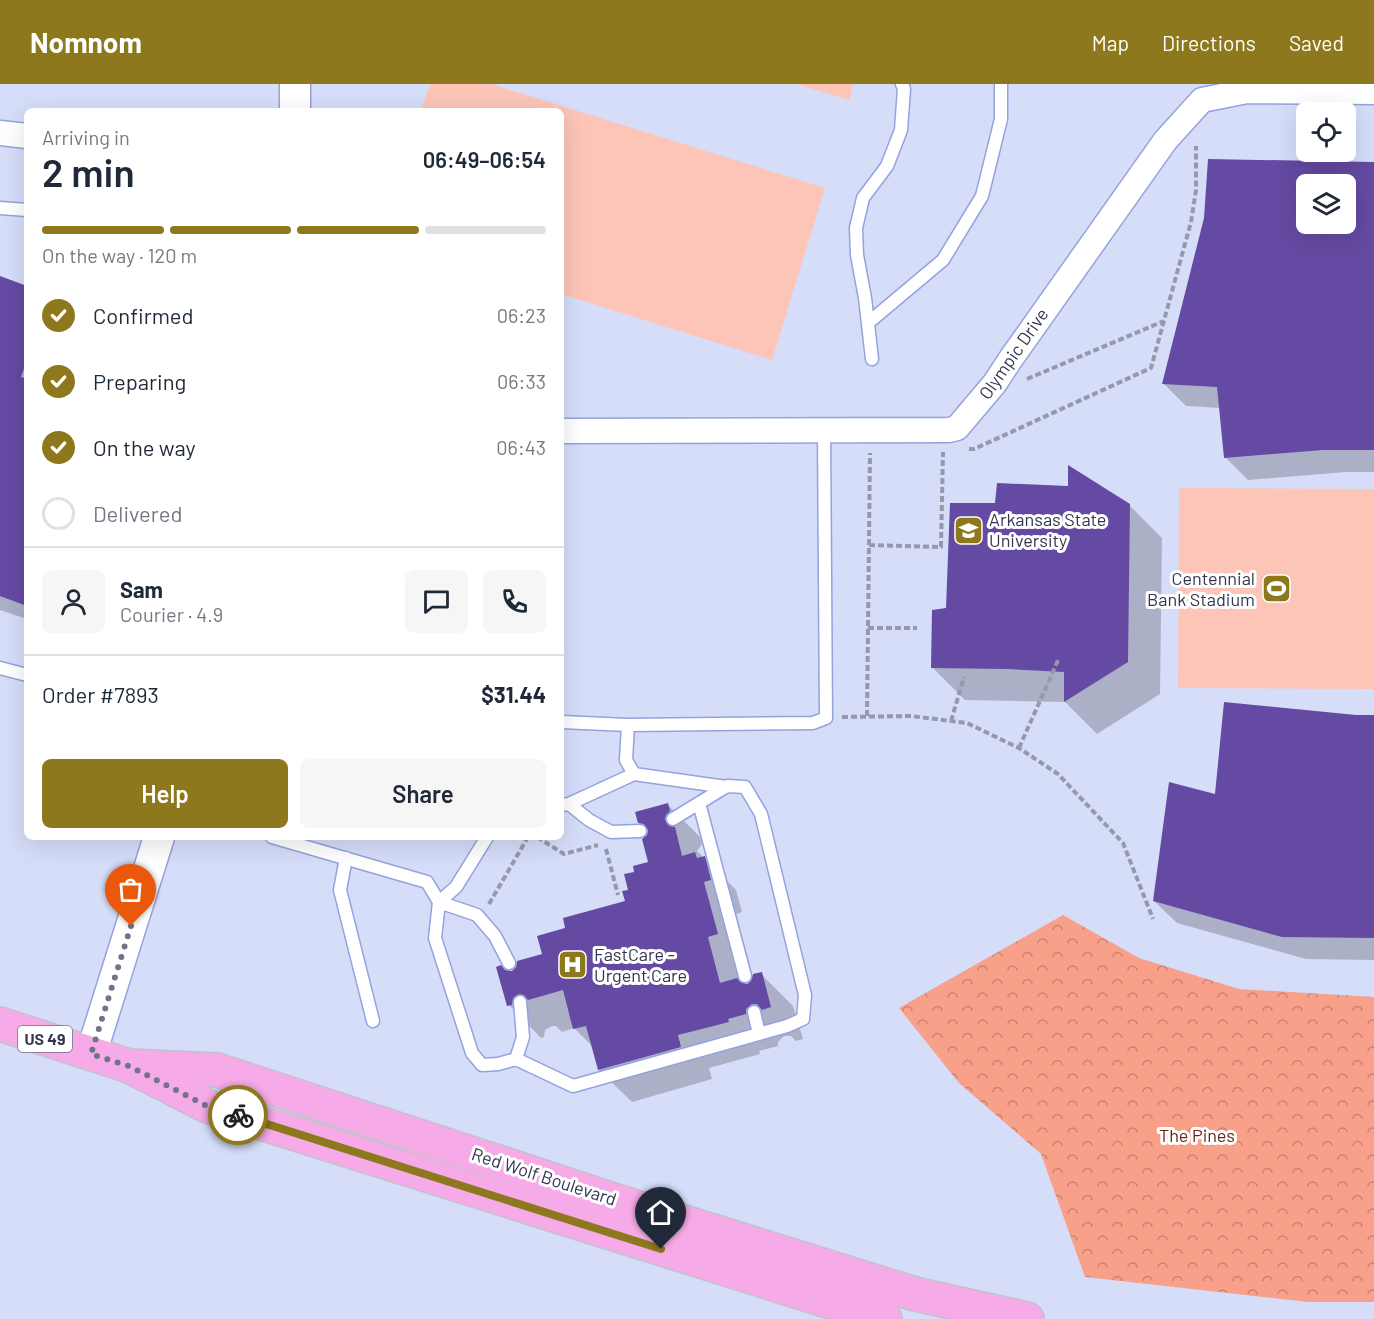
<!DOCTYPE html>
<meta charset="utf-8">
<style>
:root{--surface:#fff;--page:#f6f6f7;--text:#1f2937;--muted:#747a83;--line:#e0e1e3;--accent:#8e781d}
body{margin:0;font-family:Barlow,sans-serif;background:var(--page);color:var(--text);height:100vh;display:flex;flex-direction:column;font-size:22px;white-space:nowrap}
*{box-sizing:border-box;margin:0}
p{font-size:20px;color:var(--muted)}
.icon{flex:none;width:33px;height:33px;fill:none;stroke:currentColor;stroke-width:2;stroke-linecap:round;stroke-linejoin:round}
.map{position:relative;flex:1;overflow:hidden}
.sheet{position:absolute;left:24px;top:24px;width:540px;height:732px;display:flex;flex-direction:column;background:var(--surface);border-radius:9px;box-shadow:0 6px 24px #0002}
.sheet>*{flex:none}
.fabs{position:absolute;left:1296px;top:18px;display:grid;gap:12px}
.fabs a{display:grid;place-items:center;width:60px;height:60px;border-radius:9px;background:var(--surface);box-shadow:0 6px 24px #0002;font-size:30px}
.pin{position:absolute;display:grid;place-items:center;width:51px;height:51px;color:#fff;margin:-62px -26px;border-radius:50% 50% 50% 0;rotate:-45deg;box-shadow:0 0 6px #0007}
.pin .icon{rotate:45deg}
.courier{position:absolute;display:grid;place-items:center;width:60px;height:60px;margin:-30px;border:4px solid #8e781d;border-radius:50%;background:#fff;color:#222;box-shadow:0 2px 8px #0007}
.headline em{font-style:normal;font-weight:600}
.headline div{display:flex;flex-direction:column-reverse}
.headline{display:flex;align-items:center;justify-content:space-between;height:102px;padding:0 18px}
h1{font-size:39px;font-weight:600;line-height:45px}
.bar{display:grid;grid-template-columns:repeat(4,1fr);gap:9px 6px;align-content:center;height:72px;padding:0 18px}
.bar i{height:8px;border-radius:4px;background:var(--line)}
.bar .on{background:var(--accent)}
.bar p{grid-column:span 4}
.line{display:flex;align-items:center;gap:15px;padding:0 18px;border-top:2px solid var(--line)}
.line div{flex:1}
.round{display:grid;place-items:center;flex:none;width:63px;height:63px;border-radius:9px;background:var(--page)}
ol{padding:0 18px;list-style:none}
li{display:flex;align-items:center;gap:18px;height:66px}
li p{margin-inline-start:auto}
li .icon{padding:6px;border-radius:50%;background:var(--accent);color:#fff;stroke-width:4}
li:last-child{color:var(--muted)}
li i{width:33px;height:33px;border:3px solid var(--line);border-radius:50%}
.button{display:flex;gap:12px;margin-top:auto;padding:12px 18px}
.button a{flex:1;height:69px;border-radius:9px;background:var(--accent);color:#fff;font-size:24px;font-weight:600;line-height:69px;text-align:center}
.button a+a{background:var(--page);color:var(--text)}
header{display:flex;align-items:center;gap:36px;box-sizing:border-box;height:84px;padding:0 30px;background:var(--accent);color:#fff}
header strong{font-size:28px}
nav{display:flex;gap:33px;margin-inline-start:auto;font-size:21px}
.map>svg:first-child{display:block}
</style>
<header>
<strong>Nomnom</strong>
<nav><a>Map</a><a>Directions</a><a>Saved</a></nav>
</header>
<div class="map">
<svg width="1374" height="1235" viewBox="0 0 1374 1235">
<defs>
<pattern id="forest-crowns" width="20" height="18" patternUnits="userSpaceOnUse" patternTransform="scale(1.5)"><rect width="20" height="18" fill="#f8a08a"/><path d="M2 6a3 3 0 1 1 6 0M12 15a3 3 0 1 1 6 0" fill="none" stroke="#c98373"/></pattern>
</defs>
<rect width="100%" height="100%" fill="#e4e7f4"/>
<!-- built -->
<path fill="#d6ddf9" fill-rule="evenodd" d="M 0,0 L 1374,0 L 1374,1235 L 0,1235 ZM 27,27 L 561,27 L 561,753 L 27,753 ZM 1306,28 L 1346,28 L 1346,68 L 1306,68 ZM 1306,100 L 1346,100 L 1346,140 L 1306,140 Z"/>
<!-- forest -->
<path fill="url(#forest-crowns)" d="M 1063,831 L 1139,874 L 1239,905 L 1374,913 L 1374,1218 L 1308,1218 L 1085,1193 L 1041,1070 L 959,999 L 899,924 Z"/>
<!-- pitch -->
<path fill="#fcc5b8" d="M 430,0 L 491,0 L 825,104 L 772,276 L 561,210 L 561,27 L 421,27 Z
M 797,0 L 853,0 L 849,16 Z
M 1179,404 L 1374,405 L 1374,605 L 1178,604 Z"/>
<!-- shadow -->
<path fill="#0003" fill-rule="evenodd" d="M 1210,76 L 1374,79 L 1374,388 L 1346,388 L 1248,396 L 1226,374 L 1220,324 L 1186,322 L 1164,300 L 1205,134 ZM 1306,100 L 1346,100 L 1346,140 L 1306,140 Z
M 0,194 L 27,204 L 27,535 L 0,526 Z
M 1130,422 L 1162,454 L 1160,610 L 1097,650 L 1065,618 L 965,616 L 933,584 L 947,526 Z
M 1356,632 L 1374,632 L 1374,876 L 1306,875 L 1177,839 L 1154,817 L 1216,712 Z
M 668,721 L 700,753 L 702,760 L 697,767 L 736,806 L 742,828 L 736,830 L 750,882 L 739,885 L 743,901 L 747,902 L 761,890 L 793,922 L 803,955 L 796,957 L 791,952 L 784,952 L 778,958 L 778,962 L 759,967 L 760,970 L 709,984 L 712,995 L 632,1018 L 599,986 L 593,963 L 574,944 L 562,948 L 556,942 L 552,942 L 545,946 L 544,953 L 541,954 L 509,921 L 505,888 L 513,888 L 544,871 L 567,845 L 626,818 L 636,789 L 650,779 L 649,748 L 639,738 Z"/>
<!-- building -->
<path fill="#644aa2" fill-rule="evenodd" d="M 1208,75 L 1374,78 L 1374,366 L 1323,366 L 1224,374 L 1217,303 L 1162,300 L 1204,134 ZM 1306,100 L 1346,100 L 1346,140 L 1306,140 Z
M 0,192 L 27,202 L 27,276 L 21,293 L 27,295 L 27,522 L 0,512 Z
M 1068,381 L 1130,420 L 1128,578 L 1064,618 L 1064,588 L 1007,585 L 931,584 L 932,526 L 946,524 L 950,419 L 995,419 L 997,399 L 1068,402 Z
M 1224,618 L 1356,631 L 1374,631 L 1374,854 L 1282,853 L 1153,817 L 1169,698 L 1215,710 Z
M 668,719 L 670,727 L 666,731 L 665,736 L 669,742 L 675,743 L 682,772 L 695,768 L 697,774 L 705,772 L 711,796 L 704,798 L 718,850 L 708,853 L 720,899 L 737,894 L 740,898 L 747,900 L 751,897 L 753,890 L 762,888 L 771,923 L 762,926 L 757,920 L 752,920 L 746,925 L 746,930 L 728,935 L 729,938 L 678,951 L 681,963 L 598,986 L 586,942 L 573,945 L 563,906 L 528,916 L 524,911 L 519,910 L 513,914 L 512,921 L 507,922 L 496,883 L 501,881 L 505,886 L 512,887 L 516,883 L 517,877 L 542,870 L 537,852 L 565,844 L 563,834 L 625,817 L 622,807 L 628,806 L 624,790 L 634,788 L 633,782 L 648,778 L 642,755 L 647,751 L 648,746 L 644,740 L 638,739 L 635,728 Z"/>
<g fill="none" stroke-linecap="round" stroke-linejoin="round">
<defs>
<path id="service" d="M 0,124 L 27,126
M 868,239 L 943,176 L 982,112 L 1001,35 L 1001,0
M 872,275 L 865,214 L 857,171 L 856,144 L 863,114 L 887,82 L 901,46 L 904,5 L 902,0
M 0,584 L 27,591
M 561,638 L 628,641 L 626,676 L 634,690 L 726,703
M 628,641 L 813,639 L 826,634 L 824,348
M 699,719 L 745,892
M 569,720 L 634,690
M 561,721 L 569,720 L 589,736 L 611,748 L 640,747
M 272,753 L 427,798 L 439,818 L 477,831 L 495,852 L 509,879
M 487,753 L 456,803 L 439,818 L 435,854 L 472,969 L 482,981 L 498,980 L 516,975 L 523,953 L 520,918
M 346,774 L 340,806 L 373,937
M 754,928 L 759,950
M 516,975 L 573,1002 L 787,942 L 803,935 L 805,911 L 761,730 L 745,703 L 727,702 L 673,735"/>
<path id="minor" d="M 0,49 L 27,52
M 561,347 L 949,346 L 957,344 L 995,299 L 1010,276 L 1165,57 L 1202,16 L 1247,7 L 1374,8"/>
<path id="tertiary" d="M 295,0 L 295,27
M 91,970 L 159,753"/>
<path id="trunk" d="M 0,940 L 129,982 L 207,1022 L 885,1235
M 129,982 L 217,986 L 620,1118 L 915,1210 L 1027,1235"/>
</defs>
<!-- service casing -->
<use href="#service" stroke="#95a2dd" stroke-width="15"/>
<!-- minor casing -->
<use href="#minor" stroke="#95a2dd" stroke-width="27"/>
<!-- tertiary casing -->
<use href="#tertiary" stroke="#95a2dd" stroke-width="33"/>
<!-- trunk casing -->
<use href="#trunk" stroke="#c2c3ca" stroke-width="36"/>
<!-- path -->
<path stroke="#9599ab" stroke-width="4" stroke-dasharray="6 3" stroke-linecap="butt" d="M 1027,295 L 1164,237
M 969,365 L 974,365 L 1151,284 L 1191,138 L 1196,106 L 1196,62
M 869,461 L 941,463 L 943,368
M 868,544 L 917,544
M 867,632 L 870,369
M 842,633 L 911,632 L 967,639 L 1019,664 L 1058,690 L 1123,759 L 1153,835
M 951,637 L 964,593
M 1019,664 L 1059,574
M 537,753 L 564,770 L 598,761
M 606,765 L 618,811
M 489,820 L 528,753"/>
<!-- service -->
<use href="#service" stroke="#fff" stroke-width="12"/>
<!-- minor -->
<use href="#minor" stroke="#fff" stroke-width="24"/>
<!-- tertiary -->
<use href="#tertiary" stroke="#fff" stroke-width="30"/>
<!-- trunk -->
<use href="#trunk" stroke="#f6aae7" stroke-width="33"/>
</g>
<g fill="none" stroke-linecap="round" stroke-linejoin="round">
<!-- done -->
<path stroke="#707589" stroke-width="6" stroke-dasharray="0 10.8" d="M 131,842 L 91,970 L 129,982 L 207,1022 L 238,1031"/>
<!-- route -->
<path stroke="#8e781d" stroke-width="8" d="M 238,1031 L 661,1165"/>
</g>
<!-- icons -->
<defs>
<symbol id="university-square" viewBox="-11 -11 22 22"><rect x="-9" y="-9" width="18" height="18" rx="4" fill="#8e781d" stroke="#fff"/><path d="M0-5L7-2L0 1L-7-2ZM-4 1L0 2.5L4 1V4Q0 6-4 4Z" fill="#fff"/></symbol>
<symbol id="stadium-square" viewBox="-11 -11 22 22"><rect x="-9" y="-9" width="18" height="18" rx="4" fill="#8e781d" stroke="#fff"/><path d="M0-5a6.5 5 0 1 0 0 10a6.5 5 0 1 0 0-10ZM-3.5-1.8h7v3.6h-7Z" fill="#fff"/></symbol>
<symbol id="hospital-square" viewBox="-11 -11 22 22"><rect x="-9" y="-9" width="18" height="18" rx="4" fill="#8e781d" stroke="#fff"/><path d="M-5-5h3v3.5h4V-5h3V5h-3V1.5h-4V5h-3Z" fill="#fff"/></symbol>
</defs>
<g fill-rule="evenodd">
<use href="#university-square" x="952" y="430" width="33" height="33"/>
<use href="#stadium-square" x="1260" y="488" width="33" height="33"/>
<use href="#hospital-square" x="556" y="864" width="33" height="33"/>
</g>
<g text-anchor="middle" stroke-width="6" stroke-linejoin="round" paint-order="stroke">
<!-- shield labels -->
<rect fill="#fff" stroke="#707384" stroke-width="1.5" x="18" y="942" width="54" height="26" rx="4.5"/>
<g font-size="16" font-weight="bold" fill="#323750">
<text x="45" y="961">US 49</text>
</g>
<!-- street labels -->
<g font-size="18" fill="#323750" stroke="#fff">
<text transform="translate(1014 270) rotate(-55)" y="6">Olympic Drive</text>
<text transform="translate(544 1093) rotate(18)" y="6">Red Wolf Boulevard</text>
</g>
<!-- poi labels -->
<g font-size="18" fill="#323750" stroke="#fff" text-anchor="start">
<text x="989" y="442">Arkansas State<tspan x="989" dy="21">University</tspan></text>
<text x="1255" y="501" text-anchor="end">Centennial<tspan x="1255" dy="21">Bank Stadium</tspan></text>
<text x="594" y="877">FastCare -<tspan x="594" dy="21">Urgent Care</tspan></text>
</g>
<!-- park labels -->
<g font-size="18" fill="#692515" stroke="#fff">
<text x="1197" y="1058">The Pines</text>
</g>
</g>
</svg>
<div class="fabs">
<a><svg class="icon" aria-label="locate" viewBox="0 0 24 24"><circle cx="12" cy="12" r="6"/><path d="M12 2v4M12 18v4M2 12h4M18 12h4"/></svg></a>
<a><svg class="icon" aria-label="layers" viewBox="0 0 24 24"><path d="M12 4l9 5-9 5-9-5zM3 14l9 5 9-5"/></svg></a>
</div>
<div class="pin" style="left:131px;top:842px;background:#ea580c"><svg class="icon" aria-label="bag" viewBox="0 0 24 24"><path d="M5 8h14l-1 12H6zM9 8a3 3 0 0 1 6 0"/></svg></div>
<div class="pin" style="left:661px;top:1165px;background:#1f2937"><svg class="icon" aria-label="home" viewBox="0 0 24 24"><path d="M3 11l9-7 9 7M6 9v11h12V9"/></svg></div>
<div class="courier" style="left:238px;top:1031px"><svg class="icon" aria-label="bike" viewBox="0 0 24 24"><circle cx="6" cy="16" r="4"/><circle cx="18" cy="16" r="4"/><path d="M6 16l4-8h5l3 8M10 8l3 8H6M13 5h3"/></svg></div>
<section class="sheet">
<div class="headline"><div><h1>2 min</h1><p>Arriving in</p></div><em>06:49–06:54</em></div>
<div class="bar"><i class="on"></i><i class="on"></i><i class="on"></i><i></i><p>On the way · 120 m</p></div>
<ol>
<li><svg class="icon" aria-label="check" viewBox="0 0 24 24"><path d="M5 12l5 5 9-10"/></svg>Confirmed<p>06:23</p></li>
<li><svg class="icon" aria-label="check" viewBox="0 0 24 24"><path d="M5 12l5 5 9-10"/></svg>Preparing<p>06:33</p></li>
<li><svg class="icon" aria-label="check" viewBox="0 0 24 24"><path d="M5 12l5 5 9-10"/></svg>On the way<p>06:43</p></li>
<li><i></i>Delivered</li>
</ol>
<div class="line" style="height:108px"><a class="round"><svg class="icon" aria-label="person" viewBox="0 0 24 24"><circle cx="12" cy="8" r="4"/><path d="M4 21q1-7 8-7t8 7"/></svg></a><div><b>Sam</b><p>Courier · 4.9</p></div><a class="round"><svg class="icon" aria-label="chat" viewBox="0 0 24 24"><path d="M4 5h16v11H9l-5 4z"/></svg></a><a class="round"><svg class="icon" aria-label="phone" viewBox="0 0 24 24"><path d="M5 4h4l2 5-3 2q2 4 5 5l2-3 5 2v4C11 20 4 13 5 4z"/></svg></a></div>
<div class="line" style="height:78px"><div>Order #7893</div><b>$31.44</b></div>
<div class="button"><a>Help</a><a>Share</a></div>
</section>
</div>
